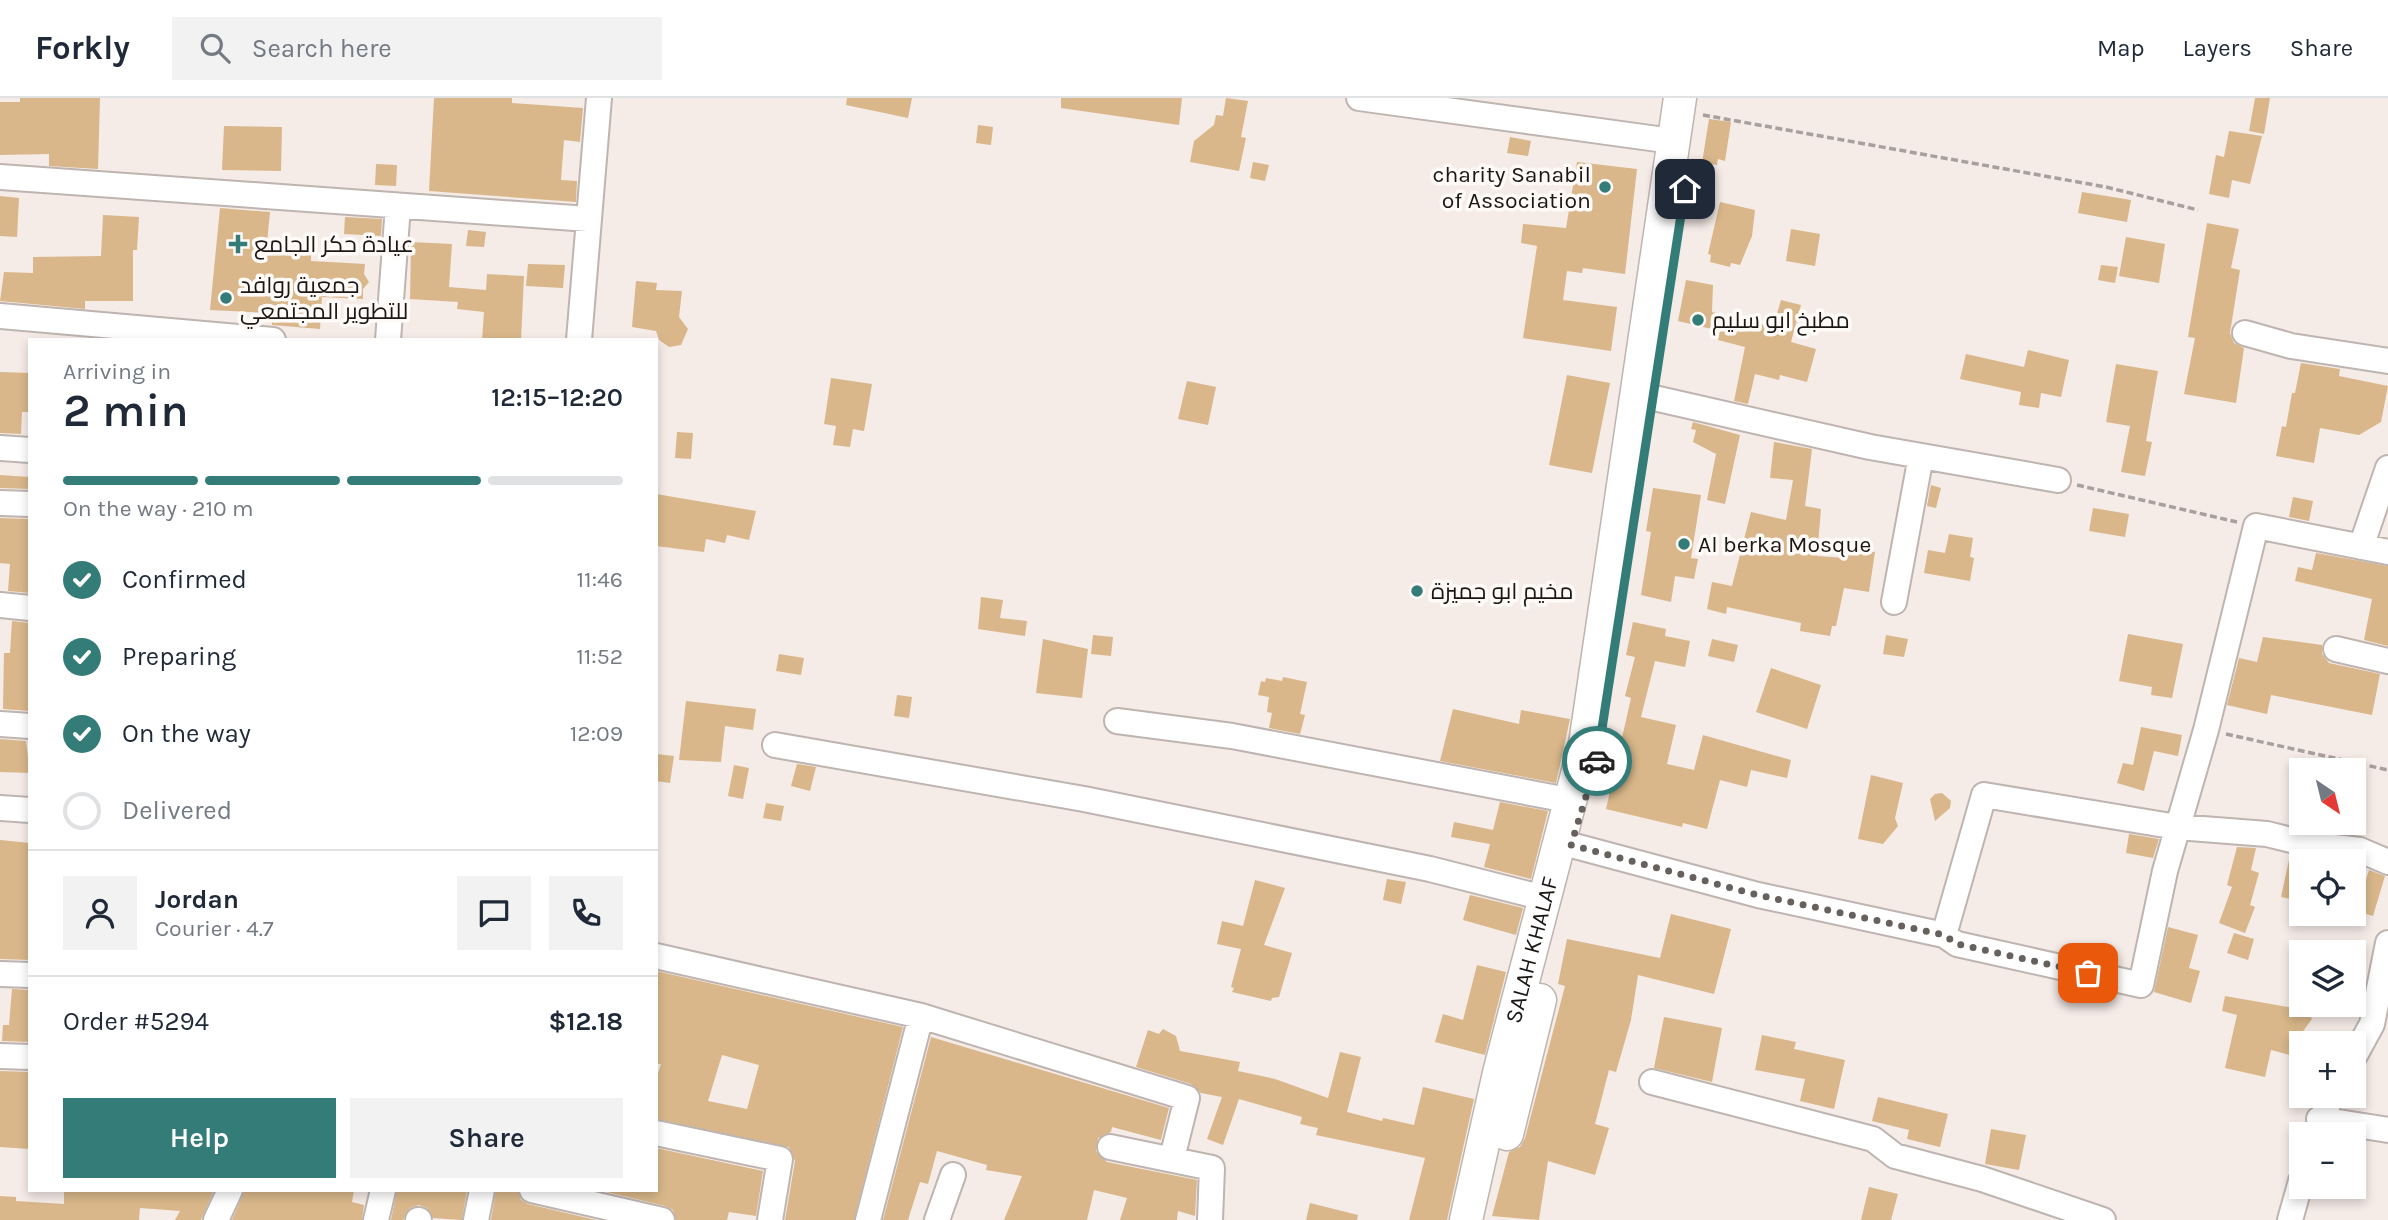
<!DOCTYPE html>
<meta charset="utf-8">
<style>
:root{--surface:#fff;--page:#f2f2f3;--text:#1f2937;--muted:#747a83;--line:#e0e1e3;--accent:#347c78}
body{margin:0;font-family:Karla,Cairo,sans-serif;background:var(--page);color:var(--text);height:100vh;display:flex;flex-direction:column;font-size:26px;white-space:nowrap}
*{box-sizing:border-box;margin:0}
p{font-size:23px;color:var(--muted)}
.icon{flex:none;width:38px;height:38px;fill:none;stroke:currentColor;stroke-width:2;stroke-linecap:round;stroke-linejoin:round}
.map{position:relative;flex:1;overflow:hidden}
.sheet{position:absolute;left:28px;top:240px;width:630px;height:854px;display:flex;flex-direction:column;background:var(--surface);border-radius:0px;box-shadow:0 4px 10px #0003}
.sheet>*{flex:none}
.needle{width:46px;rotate:145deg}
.fabs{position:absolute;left:2289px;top:660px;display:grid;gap:14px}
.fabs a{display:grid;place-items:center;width:77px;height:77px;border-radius:0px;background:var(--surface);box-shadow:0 4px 10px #0003;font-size:35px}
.pin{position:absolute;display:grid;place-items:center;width:60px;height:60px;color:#fff;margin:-30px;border-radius:14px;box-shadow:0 4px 10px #0006}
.courier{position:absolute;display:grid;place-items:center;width:70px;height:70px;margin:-35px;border:5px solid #347c78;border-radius:50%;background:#fff;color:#222;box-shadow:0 2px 9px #0007}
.headline em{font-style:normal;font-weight:600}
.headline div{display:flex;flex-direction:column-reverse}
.headline{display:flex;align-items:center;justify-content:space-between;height:119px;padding:0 35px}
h1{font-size:46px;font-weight:600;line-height:52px}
.bar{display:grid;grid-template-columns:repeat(4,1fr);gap:10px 7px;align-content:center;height:84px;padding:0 35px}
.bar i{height:9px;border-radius:5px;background:var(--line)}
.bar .on{background:var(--accent)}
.bar p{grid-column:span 4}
.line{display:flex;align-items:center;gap:18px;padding:0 35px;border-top:2px solid var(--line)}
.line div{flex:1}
.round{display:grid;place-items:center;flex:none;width:74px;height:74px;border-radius:0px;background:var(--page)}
ol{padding:0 35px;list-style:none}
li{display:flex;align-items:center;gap:21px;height:77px}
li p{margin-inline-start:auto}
li .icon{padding:7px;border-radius:50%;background:var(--accent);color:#fff;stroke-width:4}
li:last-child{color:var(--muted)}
li i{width:38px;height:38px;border:4px solid var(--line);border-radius:50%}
.button{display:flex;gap:14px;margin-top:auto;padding:14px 35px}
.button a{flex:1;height:80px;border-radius:0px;background:var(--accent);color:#fff;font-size:28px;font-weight:600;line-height:80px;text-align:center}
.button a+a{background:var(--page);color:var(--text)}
header{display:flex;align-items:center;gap:42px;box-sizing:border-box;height:98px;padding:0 35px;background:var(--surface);border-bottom:2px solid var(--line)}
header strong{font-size:33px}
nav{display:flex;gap:38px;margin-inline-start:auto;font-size:24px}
.search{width:490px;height:63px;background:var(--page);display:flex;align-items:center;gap:18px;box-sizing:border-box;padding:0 24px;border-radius:0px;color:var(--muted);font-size:26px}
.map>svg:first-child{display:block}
</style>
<header>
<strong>Forkly</strong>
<div class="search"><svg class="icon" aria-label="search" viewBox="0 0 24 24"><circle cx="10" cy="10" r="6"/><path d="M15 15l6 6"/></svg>Search here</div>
<nav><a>Map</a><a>Layers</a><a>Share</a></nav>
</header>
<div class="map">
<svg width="2388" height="1122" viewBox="0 0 2388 1122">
<rect width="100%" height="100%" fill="#f5ebe7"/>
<!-- building -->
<path fill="#d9b78a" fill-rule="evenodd" d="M 20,0 L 100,0 L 98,71 L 49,68 L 49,56 L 0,57 L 0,4 L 20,4 Z
M 434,0 L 512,0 L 512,5 L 583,10 L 580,44 L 564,42 L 561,82 L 577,83 L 576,104 L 429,93 Z
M 847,0 L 912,0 L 908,20 L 846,7 Z
M 1061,0 L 1182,0 L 1179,27 L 1061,10 Z
M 1226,0 L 1248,3 L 1241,39 L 1246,40 L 1239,73 L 1190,64 L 1194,43 L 1214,27 L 1216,17 L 1223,18 Z
M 2255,0 L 2270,0 L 2264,36 L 2249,33 Z
M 1709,21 L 1731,24 L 1725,63 L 1718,61 L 1717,67 L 1702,65 Z
M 978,27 L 993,29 L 991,47 L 976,45 Z
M 224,28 L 282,29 L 281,73 L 222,72 Z
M 2229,33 L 2262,38 L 2250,86 L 2232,82 L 2229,100 L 2209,96 L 2216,57 L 2224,59 Z
M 1510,39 L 1531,43 L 1528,58 L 1507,55 Z
M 1253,64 L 1269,67 L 1265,83 L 1250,80 Z
M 1577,64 L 1637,71 L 1625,176 L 1583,170 L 1582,175 L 1567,173 L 1563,202 L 1617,209 L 1611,253 L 1523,240 L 1537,148 L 1521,145 L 1523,126 L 1566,130 Z
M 376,66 L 397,67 L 396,88 L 375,87 Z
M 2082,94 L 2131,102 L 2127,124 L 2078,115 Z
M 0,98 L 19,100 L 17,139 L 0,138 Z
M 1720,104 L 1755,112 L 1752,138 L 1740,167 L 1731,165 L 1730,169 L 1710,164 L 1711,157 L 1708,156 Z
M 220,110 L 270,114 L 266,155 L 311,157 L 311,163 L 365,166 L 364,176 L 369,184 L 363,191 L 363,201 L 322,199 L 320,231 L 272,227 L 272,215 L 210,212 Z
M 103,117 L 139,119 L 137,152 L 133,152 L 133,203 L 85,203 L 85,211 L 0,203 L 4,174 L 33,175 L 33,159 L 101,158 Z
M 345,119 L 382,121 L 381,138 L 344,136 Z
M 2207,125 L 2239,131 L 2231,170 L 2240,172 L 2230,235 L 2234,245 L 2244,250 L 2236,305 L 2184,296 L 2195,240 L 2188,239 Z
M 1791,131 L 1820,136 L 1815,168 L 1786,163 Z
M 468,132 L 486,134 L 484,149 L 466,148 Z
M 2126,139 L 2165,146 L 2159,185 L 2119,178 Z
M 411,144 L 452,146 L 449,189 L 486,192 L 487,176 L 524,178 L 521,242 L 482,242 L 484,214 L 457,211 L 458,204 L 410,201 Z
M 528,166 L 565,167 L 563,190 L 526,188 Z
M 2101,167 L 2118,169 L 2115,185 L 2098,182 Z
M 1686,182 L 1713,187 L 1712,214 L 1773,229 L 1781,202 L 1801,207 L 1791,244 L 1816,251 L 1807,284 L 1780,277 L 1779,282 L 1755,276 L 1748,306 L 1734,303 L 1745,249 L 1718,242 L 1720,233 L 1678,223 Z
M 636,183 L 657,185 L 656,192 L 682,193 L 679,219 L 688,231 L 681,247 L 669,249 L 659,242 L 656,233 L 632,229 Z
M 2028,252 L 2069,262 L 2061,299 L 2041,295 L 2039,310 L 2019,307 L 2021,294 L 1960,281 L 1966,256 L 2024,269 Z
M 2301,265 L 2340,271 L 2339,278 L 2388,288 L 2381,324 L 2359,337 L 2320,330 L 2314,365 L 2276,358 L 2282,328 L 2286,329 L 2292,295 L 2295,295 Z
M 2116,266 L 2158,273 L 2146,343 L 2152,344 L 2145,378 L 2121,374 L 2130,328 L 2106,324 Z
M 0,274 L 30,275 L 30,314 L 22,314 L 21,336 L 0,335 Z
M 1567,277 L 1610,285 L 1592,375 L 1549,367 Z
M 831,280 L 872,286 L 864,333 L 853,331 L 850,349 L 833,347 L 836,328 L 824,326 Z
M 1187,283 L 1216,289 L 1208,327 L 1178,321 Z
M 1693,324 L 1740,337 L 1725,406 L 1707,402 L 1716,356 L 1693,344 L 1696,332 L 1691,331 Z
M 677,334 L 693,335 L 691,361 L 675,360 Z
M 1774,344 L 1812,351 L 1805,408 L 1821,411 L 1817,458 L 1845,460 L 1846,450 L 1875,454 L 1869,494 L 1844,490 L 1836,528 L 1832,528 L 1830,538 L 1800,533 L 1801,525 L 1727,509 L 1726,516 L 1707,511 L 1712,484 L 1732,488 L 1751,414 L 1786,422 L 1793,382 L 1770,380 Z
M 0,377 L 30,379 L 30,391 L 0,390 Z
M 1931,387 L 1941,390 L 1936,410 L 1927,408 Z
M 1653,390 L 1701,397 L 1691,460 L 1698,461 L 1694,481 L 1675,478 L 1671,504 L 1641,497 L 1651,434 L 1646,433 Z
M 656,396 L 756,413 L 749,442 L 727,437 L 725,445 L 706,441 L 704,454 L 656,448 Z
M 2293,399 L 2313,403 L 2309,423 L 2289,419 Z
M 2093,410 L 2129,416 L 2125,439 L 2089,433 Z
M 0,420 L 30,421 L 30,495 L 8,493 L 10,466 L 0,465 Z
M 1949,436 L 1973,440 L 1970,459 L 1974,460 L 1970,483 L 1924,475 L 1928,452 L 1945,455 Z
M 2316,455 L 2388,468 L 2388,548 L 2364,542 L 2372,501 L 2295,483 L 2298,469 L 2312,472 Z
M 981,499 L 1003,502 L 1000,520 L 1027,523 L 1025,538 L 978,531 Z
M 12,523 L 30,525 L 30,613 L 3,611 L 4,555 L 10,555 Z
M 1633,524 L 1666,531 L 1665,538 L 1690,543 L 1685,569 L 1655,563 L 1641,619 L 1676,627 L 1667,666 L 1694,672 L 1703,637 L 1791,662 L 1787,680 L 1751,672 L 1747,689 L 1720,682 L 1707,731 L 1683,725 L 1682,729 L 1606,711 L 1631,600 L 1625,598 L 1635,559 L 1626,557 Z
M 2128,536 L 2183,546 L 2172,600 L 2151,597 L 2152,589 L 2119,583 Z
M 1093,537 L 1113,539 L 1111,558 L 1091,556 Z
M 1886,537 L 1908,541 L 1904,559 L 1883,556 Z
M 2263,539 L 2322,547 L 2322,556 L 2329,565 L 2380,576 L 2372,617 L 2271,597 L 2267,616 L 2227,607 L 2239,560 L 2257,564 Z
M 1043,541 L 1088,551 L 1082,600 L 1036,595 Z
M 1712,541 L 1738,547 L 1734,564 L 1708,558 Z
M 779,556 L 804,560 L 801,577 L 776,573 Z
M 1771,570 L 1821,587 L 1807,631 L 1756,614 Z
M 1283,579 L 1307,584 L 1300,616 L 1305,617 L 1300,636 L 1269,630 L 1272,615 L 1267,614 L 1269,599 L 1258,597 L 1261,583 L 1265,584 L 1266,580 L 1282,583 Z
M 897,597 L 912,599 L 909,620 L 894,618 Z
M 686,603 L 756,611 L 753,632 L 725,628 L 721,664 L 679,662 Z
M 1453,611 L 1519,626 L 1521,612 L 1570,621 L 1556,685 L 1440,663 Z
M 2141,629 L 2182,637 L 2178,658 L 2154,653 L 2144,693 L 2117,685 L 2123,665 L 2133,667 Z
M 0,641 L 26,643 L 30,675 L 0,674 Z
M 656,656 L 674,658 L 670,685 L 656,683 Z
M 797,666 L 816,669 L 810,693 L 791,688 Z
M 734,667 L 749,670 L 743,701 L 728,698 Z
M 1871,677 L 1903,685 L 1895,720 L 1898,728 L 1883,746 L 1858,741 Z
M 1942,695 L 1951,703 L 1950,710 L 1935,723 L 1930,701 L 1935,696 Z
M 1500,704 L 1548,713 L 1531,781 L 1484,769 L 1490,746 L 1451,739 L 1454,724 L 1493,732 Z
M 766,705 L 784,708 L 781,723 L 763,720 Z
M 2129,736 L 2159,741 L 2153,760 L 2126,755 Z
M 0,742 L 30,745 L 30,862 L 0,861 Z
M 2237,749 L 2256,750 L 2251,772 L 2259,775 L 2250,807 L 2255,809 L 2245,835 L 2219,825 L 2232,789 L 2227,787 Z
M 2290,757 L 2325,763 L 2301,763 L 2301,803 L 2281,799 Z
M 2369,772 L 2385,778 L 2373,818 L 2356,813 Z
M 1387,781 L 1406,784 L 1401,806 L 1383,802 Z
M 1255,782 L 1285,790 L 1264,847 L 1292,855 L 1279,899 L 1272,900 L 1271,903 L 1232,894 L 1234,890 L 1231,889 L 1241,851 L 1217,846 L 1222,823 L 1243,828 Z
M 1470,797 L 1523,810 L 1516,837 L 1463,822 Z
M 1671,816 L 1731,831 L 1714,896 L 1638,877 L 1631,922 L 1616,974 L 1609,972 L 1595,1026 L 1609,1030 L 1595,1077 L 1548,1063 L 1539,1122 L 1492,1118 L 1509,1054 L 1520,1049 L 1525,1040 L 1565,888 L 1558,886 L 1567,841 L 1660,860 Z
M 2168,829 L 2198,837 L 2189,870 L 2200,873 L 2191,905 L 2154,894 Z
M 2234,835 L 2254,841 L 2248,862 L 2227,855 Z
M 1477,867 L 1506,874 L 1485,957 L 1435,944 L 1443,916 L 1463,922 Z
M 656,873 L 903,929 L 854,1122 L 785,1122 L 795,1063 L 789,1049 L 656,1021 L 656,981 L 661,966 L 656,966 ZM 722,957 L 759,967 L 747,1011 L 708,1003 Z
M 12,891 L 30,892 L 30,944 L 2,943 L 3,927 L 9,927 Z
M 2225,898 L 2306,912 L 2312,921 L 2301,936 L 2301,960 L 2271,952 L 2265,979 L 2225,970 L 2237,917 L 2222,913 Z
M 1664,919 L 1722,930 L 1712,984 L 1654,970 Z
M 1163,931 L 1176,938 L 1180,953 L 1240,964 L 1238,973 L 1275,981 L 1328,1000 L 1340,954 L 1361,959 L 1347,1014 L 1382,1023 L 1383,1020 L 1414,1027 L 1423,989 L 1474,1001 L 1447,1122 L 1409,1122 L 1425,1060 L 1316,1037 L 1318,1030 L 1300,1026 L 1302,1019 L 1239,1001 L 1223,1047 L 1207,1041 L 1222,999 L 1201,995 L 1191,986 L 1136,969 L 1148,932 L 1159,936 Z
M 1762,937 L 1796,944 L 1794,951 L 1845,962 L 1834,1011 L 1800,1003 L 1805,981 L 1755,972 Z
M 931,939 L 1169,1010 L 1161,1042 L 1112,1029 L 1111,1034 L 1098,1040 L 1096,1053 L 1107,1064 L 1197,1082 L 1195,1118 L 1178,1113 L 1177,1122 L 1120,1122 L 1127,1100 L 1094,1092 L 1087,1122 L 1004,1122 L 1022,1078 L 986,1072 L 987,1067 L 937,1053 L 928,1086 L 920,1084 L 908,1122 L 883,1122 Z
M 0,973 L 30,974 L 30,1051 L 0,1049 Z
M 1878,999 L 1948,1016 L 1940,1049 L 1907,1041 L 1909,1032 L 1872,1023 Z
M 1991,1031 L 2026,1037 L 2019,1072 L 1985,1066 Z
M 656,1050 L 763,1073 L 756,1118 L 729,1114 L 727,1122 L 676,1122 L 673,1112 L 665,1108 L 598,1092 L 656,1092 Z
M 1869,1089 L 1898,1096 L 1891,1122 L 1861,1122 Z
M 64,1092 L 214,1092 L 201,1122 L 175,1122 L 180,1113 L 140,1110 L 139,1122 L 0,1122 L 0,1098 L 16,1099 L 16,1103 L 64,1106 Z
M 245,1092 L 354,1092 L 352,1104 L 364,1107 L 362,1122 L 232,1122 Z
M 397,1092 L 467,1092 L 462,1122 L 433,1120 L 427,1110 L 419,1107 L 410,1110 L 403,1122 L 391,1122 Z
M 496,1092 L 518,1092 L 521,1102 L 528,1106 L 596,1122 L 491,1122 Z
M 1310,1105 L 1358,1117 L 1357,1122 L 1306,1122 Z"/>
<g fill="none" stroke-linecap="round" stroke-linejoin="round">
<defs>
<path id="minor" d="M 1359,0 L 1672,43
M 0,79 L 588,121
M 0,218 L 273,242
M 2245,235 L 2291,248 L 2388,263
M 388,242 L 398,108
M 579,242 L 599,0
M 1654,300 L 1870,349 L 2058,382
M 0,350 L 30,352
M 0,405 L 30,406
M 2361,449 L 2388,370
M 1894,504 L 1921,358
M 0,507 L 30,510
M 2336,551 L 2388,563
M 1117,623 L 1232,638 L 1573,703
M 0,626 L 30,628
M 775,647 L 1084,701 L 1430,771 L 1544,800
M 0,710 L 30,712
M 1571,747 L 1758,797 L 1944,837 L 1957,846 L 2141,887 L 2165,773 L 2206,632 L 2256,428 L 2388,454
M 1944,837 L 1984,697 L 2177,729 L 2267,736 L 2307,746 L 2360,752 L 2388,764
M 656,858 L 921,918 L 1187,1000 L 1172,1060
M 0,876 L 30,877
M 0,958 L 30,959
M 2354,959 L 2372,926 L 2388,845
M 1652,984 L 1873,1041 L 1895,1058 L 1982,1081 L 2103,1122
M 2319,1021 L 2388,1032
M 656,1035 L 780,1061 L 770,1122
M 2315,1035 L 2332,998
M 1110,1049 L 1212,1070 L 1210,1122
M 532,1092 L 662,1122
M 216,1122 L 230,1092
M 376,1122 L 383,1092
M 418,1122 L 419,1122
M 476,1122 L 482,1092
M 868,1122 L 921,918
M 937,1122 L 953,1077
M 2290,1122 L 2301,1083"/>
<g id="major">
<path d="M 1507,1036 L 1540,902"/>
<path id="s1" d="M 1466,1122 L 1499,975 L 1585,646 L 1680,0"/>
</g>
</defs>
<!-- minor casing -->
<use href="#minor" stroke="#beb4b0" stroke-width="28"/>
<!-- major casing -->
<use href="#major" stroke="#beb4b0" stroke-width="35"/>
<!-- path -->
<path stroke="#a8a09d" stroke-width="3.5" stroke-dasharray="7 3.5" stroke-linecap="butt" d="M 1703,17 L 2106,89 L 2198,112
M 2077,387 L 2237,424
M 2226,636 L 2388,672"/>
<!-- minor -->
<use href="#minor" stroke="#fff" stroke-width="24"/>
<!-- major -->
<use href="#major" stroke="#fff" stroke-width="32"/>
</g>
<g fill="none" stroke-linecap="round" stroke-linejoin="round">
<!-- done -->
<path stroke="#67615e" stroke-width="7" stroke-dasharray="0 12.6" d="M 1597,663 L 1571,747 L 1758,797 L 1944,837 L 1957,846 L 2088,875"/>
<!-- route -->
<path stroke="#347c78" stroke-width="9" d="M 1597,663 L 1685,91"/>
</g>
<!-- markers -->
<g fill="#347c78" stroke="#fefaf8" stroke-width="2.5">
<circle cx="1605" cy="89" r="7"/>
<path d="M234.5 135.5h7v7h7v7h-7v7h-7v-7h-7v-7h7z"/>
<circle cx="226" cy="200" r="7"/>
<circle cx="1698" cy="222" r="7"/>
<circle cx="1684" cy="446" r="7"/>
<circle cx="1417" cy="493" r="7"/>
</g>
<g text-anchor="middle" stroke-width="7" stroke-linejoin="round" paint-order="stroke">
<!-- poi labels -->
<g font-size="23" fill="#1a1715" stroke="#fefaf8" text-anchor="start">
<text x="1591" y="84" text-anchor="end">charity Sanabil<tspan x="1591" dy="26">of Association</tspan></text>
<text x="254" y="154">عيادة حكر الجامع</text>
<text x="240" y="195">جمعية روافد<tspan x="240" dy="26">للتطوير المجتمعي</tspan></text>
<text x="1712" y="230">مطبخ ابو سليم</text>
<text x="1698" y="454">Al berka Mosque</text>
<text x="1431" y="501">مخيم ابو جميزة</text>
</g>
<!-- street labels -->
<g font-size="23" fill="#1a1715" stroke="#fefaf8">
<text dy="8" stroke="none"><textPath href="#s1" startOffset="278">SALAH KHALAF</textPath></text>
</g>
</g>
</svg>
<div class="fabs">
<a><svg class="needle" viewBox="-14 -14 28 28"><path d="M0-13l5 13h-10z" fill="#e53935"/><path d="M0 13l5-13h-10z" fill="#747a83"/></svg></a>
<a><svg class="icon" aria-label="locate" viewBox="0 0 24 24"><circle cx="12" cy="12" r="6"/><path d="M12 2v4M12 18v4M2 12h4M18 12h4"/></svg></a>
<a><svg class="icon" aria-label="layers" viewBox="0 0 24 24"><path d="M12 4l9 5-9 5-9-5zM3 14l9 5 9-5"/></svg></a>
<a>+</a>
<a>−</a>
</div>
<div class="pin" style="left:2088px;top:875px;background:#ea580c"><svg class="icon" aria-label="bag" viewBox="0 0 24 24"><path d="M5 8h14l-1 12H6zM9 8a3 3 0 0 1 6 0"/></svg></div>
<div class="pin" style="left:1685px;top:91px;background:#1f2937"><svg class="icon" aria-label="home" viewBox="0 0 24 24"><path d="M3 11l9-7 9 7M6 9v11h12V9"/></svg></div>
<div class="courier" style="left:1597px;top:663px"><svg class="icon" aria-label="car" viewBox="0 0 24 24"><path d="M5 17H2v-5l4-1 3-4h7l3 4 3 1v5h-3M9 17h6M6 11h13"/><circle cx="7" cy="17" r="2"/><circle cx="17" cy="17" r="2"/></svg></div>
<section class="sheet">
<div class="headline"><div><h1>2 min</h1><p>Arriving in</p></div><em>12:15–12:20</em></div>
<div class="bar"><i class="on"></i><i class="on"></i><i class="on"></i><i></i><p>On the way · 210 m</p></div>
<ol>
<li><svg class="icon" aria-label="check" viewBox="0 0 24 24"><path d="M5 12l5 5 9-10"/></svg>Confirmed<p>11:46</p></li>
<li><svg class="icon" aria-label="check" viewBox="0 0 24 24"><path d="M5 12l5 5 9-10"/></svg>Preparing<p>11:52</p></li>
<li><svg class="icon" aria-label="check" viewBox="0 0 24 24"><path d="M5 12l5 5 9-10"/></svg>On the way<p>12:09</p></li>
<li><i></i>Delivered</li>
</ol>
<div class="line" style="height:126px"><a class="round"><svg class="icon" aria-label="person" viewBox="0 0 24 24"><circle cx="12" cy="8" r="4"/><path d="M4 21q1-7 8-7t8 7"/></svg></a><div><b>Jordan</b><p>Courier · 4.7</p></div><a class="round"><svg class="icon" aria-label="chat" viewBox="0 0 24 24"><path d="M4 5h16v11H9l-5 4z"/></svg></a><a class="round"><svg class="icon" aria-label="phone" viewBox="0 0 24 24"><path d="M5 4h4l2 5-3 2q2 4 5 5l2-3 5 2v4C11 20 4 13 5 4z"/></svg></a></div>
<div class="line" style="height:91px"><div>Order #5294</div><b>$12.18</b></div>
<div class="button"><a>Help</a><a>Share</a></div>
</section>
</div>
